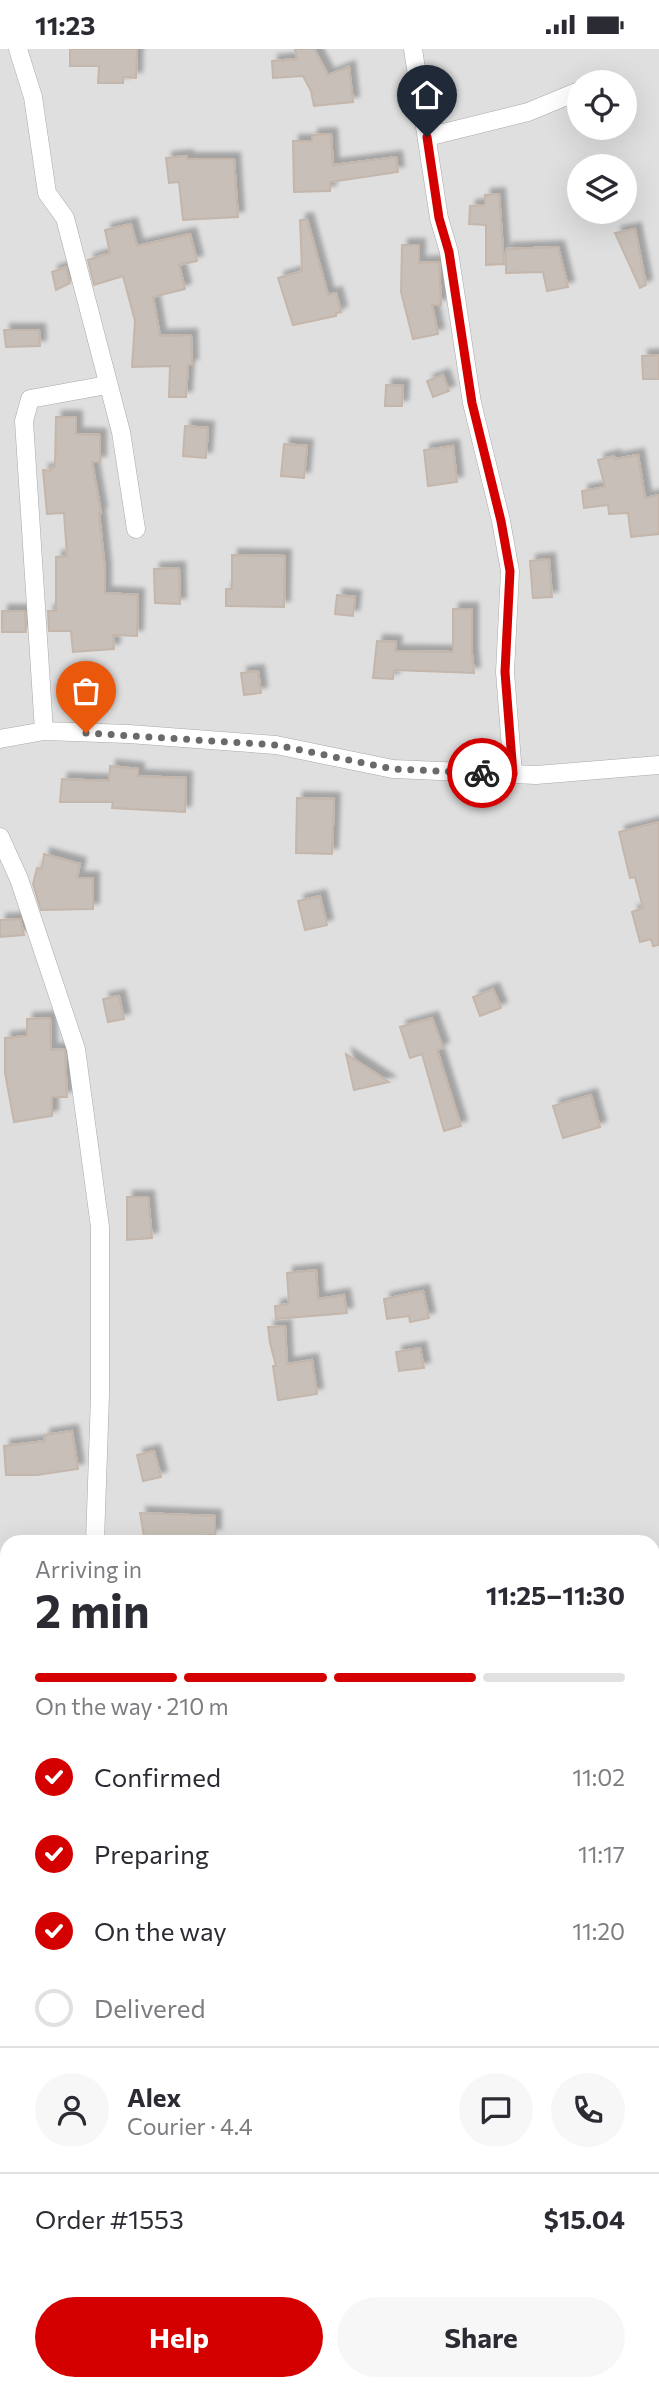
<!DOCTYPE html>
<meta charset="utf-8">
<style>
:root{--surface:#fff;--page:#f7f7f7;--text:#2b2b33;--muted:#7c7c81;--line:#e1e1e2;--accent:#d40000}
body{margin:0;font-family:Commissioner,sans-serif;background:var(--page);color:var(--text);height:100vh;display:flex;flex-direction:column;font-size:26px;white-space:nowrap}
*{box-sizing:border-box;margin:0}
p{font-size:23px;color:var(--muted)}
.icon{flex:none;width:38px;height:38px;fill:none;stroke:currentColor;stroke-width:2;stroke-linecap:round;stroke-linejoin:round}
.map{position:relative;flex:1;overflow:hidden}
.sheet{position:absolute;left:0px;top:1486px;width:660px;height:856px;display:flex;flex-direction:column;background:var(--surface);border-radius:21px 21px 0 0;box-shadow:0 7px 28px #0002}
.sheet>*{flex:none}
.fabs{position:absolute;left:567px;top:21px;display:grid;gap:14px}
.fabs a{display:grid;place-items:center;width:70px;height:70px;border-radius:50%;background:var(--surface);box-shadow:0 7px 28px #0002;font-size:35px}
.pin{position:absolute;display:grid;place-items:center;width:60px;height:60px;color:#fff;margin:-72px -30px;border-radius:50% 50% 50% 0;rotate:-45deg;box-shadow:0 0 7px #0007}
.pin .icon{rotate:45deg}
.courier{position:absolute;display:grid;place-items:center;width:70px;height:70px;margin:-35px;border:5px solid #d40000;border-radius:50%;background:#fff;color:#222;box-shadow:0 2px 9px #0007}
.headline em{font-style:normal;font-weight:700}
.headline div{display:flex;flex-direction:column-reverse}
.headline{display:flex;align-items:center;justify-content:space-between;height:119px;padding:0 35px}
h1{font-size:46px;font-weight:700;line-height:52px}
.bar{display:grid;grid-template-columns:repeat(4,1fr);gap:10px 7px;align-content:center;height:84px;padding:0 35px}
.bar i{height:9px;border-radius:5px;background:var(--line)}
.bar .on{background:var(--accent)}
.bar p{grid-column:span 4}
.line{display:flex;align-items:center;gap:18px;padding:0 35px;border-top:2px solid var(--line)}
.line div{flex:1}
.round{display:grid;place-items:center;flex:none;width:74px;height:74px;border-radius:37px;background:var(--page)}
ol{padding:0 35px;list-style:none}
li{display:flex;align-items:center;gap:21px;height:77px}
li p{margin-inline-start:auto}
li .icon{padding:7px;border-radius:50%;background:var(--accent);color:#fff;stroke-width:4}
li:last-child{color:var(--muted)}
li i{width:38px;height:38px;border:4px solid var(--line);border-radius:50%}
.primary-button{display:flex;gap:14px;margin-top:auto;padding:14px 35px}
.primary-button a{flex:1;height:80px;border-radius:42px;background:var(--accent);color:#fff;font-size:28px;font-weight:700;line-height:80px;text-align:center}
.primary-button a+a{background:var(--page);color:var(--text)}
.status{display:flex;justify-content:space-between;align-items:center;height:49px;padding:0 35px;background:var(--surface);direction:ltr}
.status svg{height:19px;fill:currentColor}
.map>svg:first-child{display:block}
</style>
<div class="status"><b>11:23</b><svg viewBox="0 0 49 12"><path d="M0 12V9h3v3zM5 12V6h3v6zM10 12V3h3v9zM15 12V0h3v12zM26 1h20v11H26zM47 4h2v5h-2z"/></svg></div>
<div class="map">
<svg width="659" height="2340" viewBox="0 0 659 2340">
<defs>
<filter id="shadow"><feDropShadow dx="6" dy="-6" stdDeviation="2" flood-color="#0004"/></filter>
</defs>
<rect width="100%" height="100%" fill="#f2efe9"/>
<!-- residential -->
<path fill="#e0dfdf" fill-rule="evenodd" d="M 0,0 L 659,0 L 659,2340 L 0,2340 ZM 579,33 L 625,33 L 625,79 L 579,79 ZM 579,117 L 625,117 L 625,163 L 579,163 ZM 7,1493 L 653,1493 L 653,2334 L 7,2334 Z"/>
<!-- education -->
<path fill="#ffffe5" d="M 0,1576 L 7,1577 L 7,1898 L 0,1897 Z"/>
<!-- building -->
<path fill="#c7bfb8" stroke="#c4b6ab" stroke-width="2" filter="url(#shadow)" d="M 70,0 L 137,0 L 136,29 L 123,28 L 123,34 L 98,34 L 99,17 L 70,17 Z
M 295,0 L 314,0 L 328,26 L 349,18 L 353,53 L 314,57 L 311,42 L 303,27 L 273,29 L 272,12 L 297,10 Z
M 331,85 L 333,116 L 396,108 L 398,123 L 330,133 L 330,142 L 294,143 L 293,92 L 312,92 L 312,86 Z
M 187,107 L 187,110 L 234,110 L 238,168 L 183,171 L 179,133 L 169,134 L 166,109 Z
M 499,145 L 504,215 L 486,216 L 486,176 L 469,175 L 470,157 L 485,156 L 485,146 Z
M 307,170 L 328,246 L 336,244 L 341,263 L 336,264 L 336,267 L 293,276 L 278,229 L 302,222 L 300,171 Z
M 131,175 L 137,197 L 190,185 L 197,212 L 179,216 L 185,240 L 153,248 L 160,287 L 191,286 L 192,316 L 188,316 L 186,348 L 169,348 L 170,317 L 132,318 L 135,272 L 123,227 L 94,236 L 88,211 L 110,204 L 105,181 Z
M 635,180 L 646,236 L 640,239 L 615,184 Z
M 402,196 L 419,196 L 419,214 L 439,213 L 441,256 L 432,256 L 438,285 L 413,290 L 401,243 Z
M 558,198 L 568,238 L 547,242 L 543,223 L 506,224 L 506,200 Z
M 66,218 L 70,234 L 56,241 L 52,223 Z
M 4,281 L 39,281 L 40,297 L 6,298 Z
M 659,306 L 659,330 L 643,330 L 642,307 Z
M 443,326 L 449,342 L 433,348 L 427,332 Z
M 386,336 L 403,337 L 402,357 L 385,357 Z
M 56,368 L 76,368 L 76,385 L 100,386 L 100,413 L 92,413 L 101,464 L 99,464 L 105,521 L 105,544 L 138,546 L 137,587 L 113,586 L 114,600 L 73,603 L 71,582 L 49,582 L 48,562 L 56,562 L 56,508 L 67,507 L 64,464 L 47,465 L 43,421 L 51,422 L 51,419 L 55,418 Z
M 185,377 L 208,379 L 206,409 L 183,407 Z
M 284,395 L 307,397 L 304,429 L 281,427 Z
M 453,397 L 457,433 L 428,437 L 424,401 Z
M 638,406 L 645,449 L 659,446 L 659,485 L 631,488 L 628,464 L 609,465 L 608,456 L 584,459 L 582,442 L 605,438 L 598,411 L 614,407 L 615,410 Z
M 232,506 L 285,507 L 284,558 L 226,557 L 226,540 L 232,540 Z
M 549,510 L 552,548 L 533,549 L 530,512 Z
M 179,519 L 180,555 L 155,554 L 154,520 Z
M 337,546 L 355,548 L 353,567 L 335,565 Z
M 453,560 L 472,560 L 472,605 L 474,624 L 394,621 L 393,630 L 373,629 L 377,592 L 396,593 L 395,602 L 453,603 Z
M 2,562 L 25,562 L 26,583 L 2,583 Z
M 258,622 L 261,644 L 244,646 L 241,624 Z
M 110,717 L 138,720 L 138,727 L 186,729 L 185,763 L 112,759 L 113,753 L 60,753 L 62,730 L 109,732 Z
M 297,749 L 334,750 L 332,805 L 296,804 Z
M 659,773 L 659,896 L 653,897 L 651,890 L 640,893 L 632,863 L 643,859 L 635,828 L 630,829 L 619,783 Z
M 44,805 L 80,815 L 77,829 L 93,829 L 93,860 L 41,861 L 33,835 L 37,819 L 42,820 Z
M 320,847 L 327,876 L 305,881 L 298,852 Z
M 20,870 L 24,886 L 0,888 L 0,871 Z
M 493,940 L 501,959 L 480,967 L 473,948 Z
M 119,947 L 124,970 L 108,973 L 103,950 Z
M 50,969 L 51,1001 L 64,1000 L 65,1003 L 67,1048 L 52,1048 L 52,1067 L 14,1073 L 5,1024 L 5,989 L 27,987 L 27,970 Z
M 432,969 L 443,999 L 437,1001 L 461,1077 L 444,1082 L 422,1005 L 410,1009 L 400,978 Z
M 346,1005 L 389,1033 L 354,1041 Z
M 591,1046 L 600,1078 L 563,1089 L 553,1057 Z
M 127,1148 L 148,1148 L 152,1189 L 127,1191 Z
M 316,1221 L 318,1250 L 344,1246 L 347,1264 L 276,1270 L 275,1257 L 289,1255 L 287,1224 Z
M 423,1242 L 429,1269 L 410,1273 L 409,1267 L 387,1270 L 384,1250 Z
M 285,1277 L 287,1315 L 312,1311 L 317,1345 L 278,1351 L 273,1317 L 276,1317 L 270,1294 L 268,1278 Z
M 420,1299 L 424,1319 L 399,1322 L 396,1303 Z
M 72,1382 L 78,1420 L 37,1426 L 6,1426 L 4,1397 L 45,1392 L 44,1386 Z
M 154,1402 L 161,1428 L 143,1432 L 137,1406 Z
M 140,1464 L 215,1467 L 215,1486 L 208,1486 L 208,1493 L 145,1493 Z"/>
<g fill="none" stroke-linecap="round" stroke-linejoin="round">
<defs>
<path id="minor" d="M 18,0 L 33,48 L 47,144 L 65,169 L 121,383 L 136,480
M 413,0 L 439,169 L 449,203 L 472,354 L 501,472 L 510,522 L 505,623 L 513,725
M 427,88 L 528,63 L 579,42
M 44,682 L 24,372 L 30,350 L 107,336
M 0,690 L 44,682 L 129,685 L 276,696 L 393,720 L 513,725 L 536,726 L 659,716
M 0,788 L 19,830 L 76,1000 L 100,1178 L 100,1346 L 95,1493
M 0,1556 L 7,1557
M 653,1592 L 659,1592
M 0,1919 L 7,1920
M 653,2286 L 659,2288"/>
</defs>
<!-- minor casing -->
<use href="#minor" stroke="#a9a9a9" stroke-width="19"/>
<!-- minor -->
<use href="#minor" stroke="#fff" stroke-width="18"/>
</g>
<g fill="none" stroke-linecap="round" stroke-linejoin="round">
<!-- done -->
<path stroke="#6b6a68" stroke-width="7" stroke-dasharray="0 12.6" d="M 86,684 L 276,696 L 393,720 L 482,724"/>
<!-- route -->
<path stroke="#d40000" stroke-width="9" d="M 427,88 L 439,169 L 449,203 L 472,354 L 501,472 L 510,522 L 505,623 L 513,725 L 482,724"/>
</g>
</svg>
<div class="fabs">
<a><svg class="icon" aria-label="locate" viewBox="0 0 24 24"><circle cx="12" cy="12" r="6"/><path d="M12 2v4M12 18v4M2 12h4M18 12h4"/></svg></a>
<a><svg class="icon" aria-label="layers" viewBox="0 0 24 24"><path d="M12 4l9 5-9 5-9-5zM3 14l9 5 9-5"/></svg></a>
</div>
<div class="pin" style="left:86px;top:684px;background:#ea580c"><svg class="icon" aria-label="bag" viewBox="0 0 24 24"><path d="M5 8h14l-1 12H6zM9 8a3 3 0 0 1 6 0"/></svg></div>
<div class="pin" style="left:427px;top:88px;background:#1f2937"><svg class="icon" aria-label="home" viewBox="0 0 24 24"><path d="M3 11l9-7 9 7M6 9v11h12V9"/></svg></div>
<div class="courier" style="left:482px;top:724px"><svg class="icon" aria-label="bike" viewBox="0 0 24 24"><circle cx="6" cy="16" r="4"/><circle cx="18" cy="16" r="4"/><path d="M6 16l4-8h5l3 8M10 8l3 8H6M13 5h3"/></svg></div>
<section class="sheet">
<div class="headline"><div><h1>2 min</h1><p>Arriving in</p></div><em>11:25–11:30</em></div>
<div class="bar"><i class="on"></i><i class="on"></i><i class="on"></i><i></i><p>On the way · 210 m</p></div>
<ol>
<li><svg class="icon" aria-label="check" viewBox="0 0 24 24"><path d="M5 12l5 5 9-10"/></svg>Confirmed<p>11:02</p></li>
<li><svg class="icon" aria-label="check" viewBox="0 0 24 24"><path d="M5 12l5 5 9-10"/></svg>Preparing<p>11:17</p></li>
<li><svg class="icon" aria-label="check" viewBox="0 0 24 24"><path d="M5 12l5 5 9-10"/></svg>On the way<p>11:20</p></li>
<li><i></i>Delivered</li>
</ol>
<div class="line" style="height:126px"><a class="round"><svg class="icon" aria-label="person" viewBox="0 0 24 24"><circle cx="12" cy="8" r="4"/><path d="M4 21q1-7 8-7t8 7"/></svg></a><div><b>Alex</b><p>Courier · 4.4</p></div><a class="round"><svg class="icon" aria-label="chat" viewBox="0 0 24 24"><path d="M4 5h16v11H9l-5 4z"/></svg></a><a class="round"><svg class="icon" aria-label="phone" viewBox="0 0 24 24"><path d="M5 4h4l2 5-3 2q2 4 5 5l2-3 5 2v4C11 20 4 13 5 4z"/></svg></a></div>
<div class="line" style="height:91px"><div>Order #1553</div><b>$15.04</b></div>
<div class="primary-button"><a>Help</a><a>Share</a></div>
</section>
</div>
